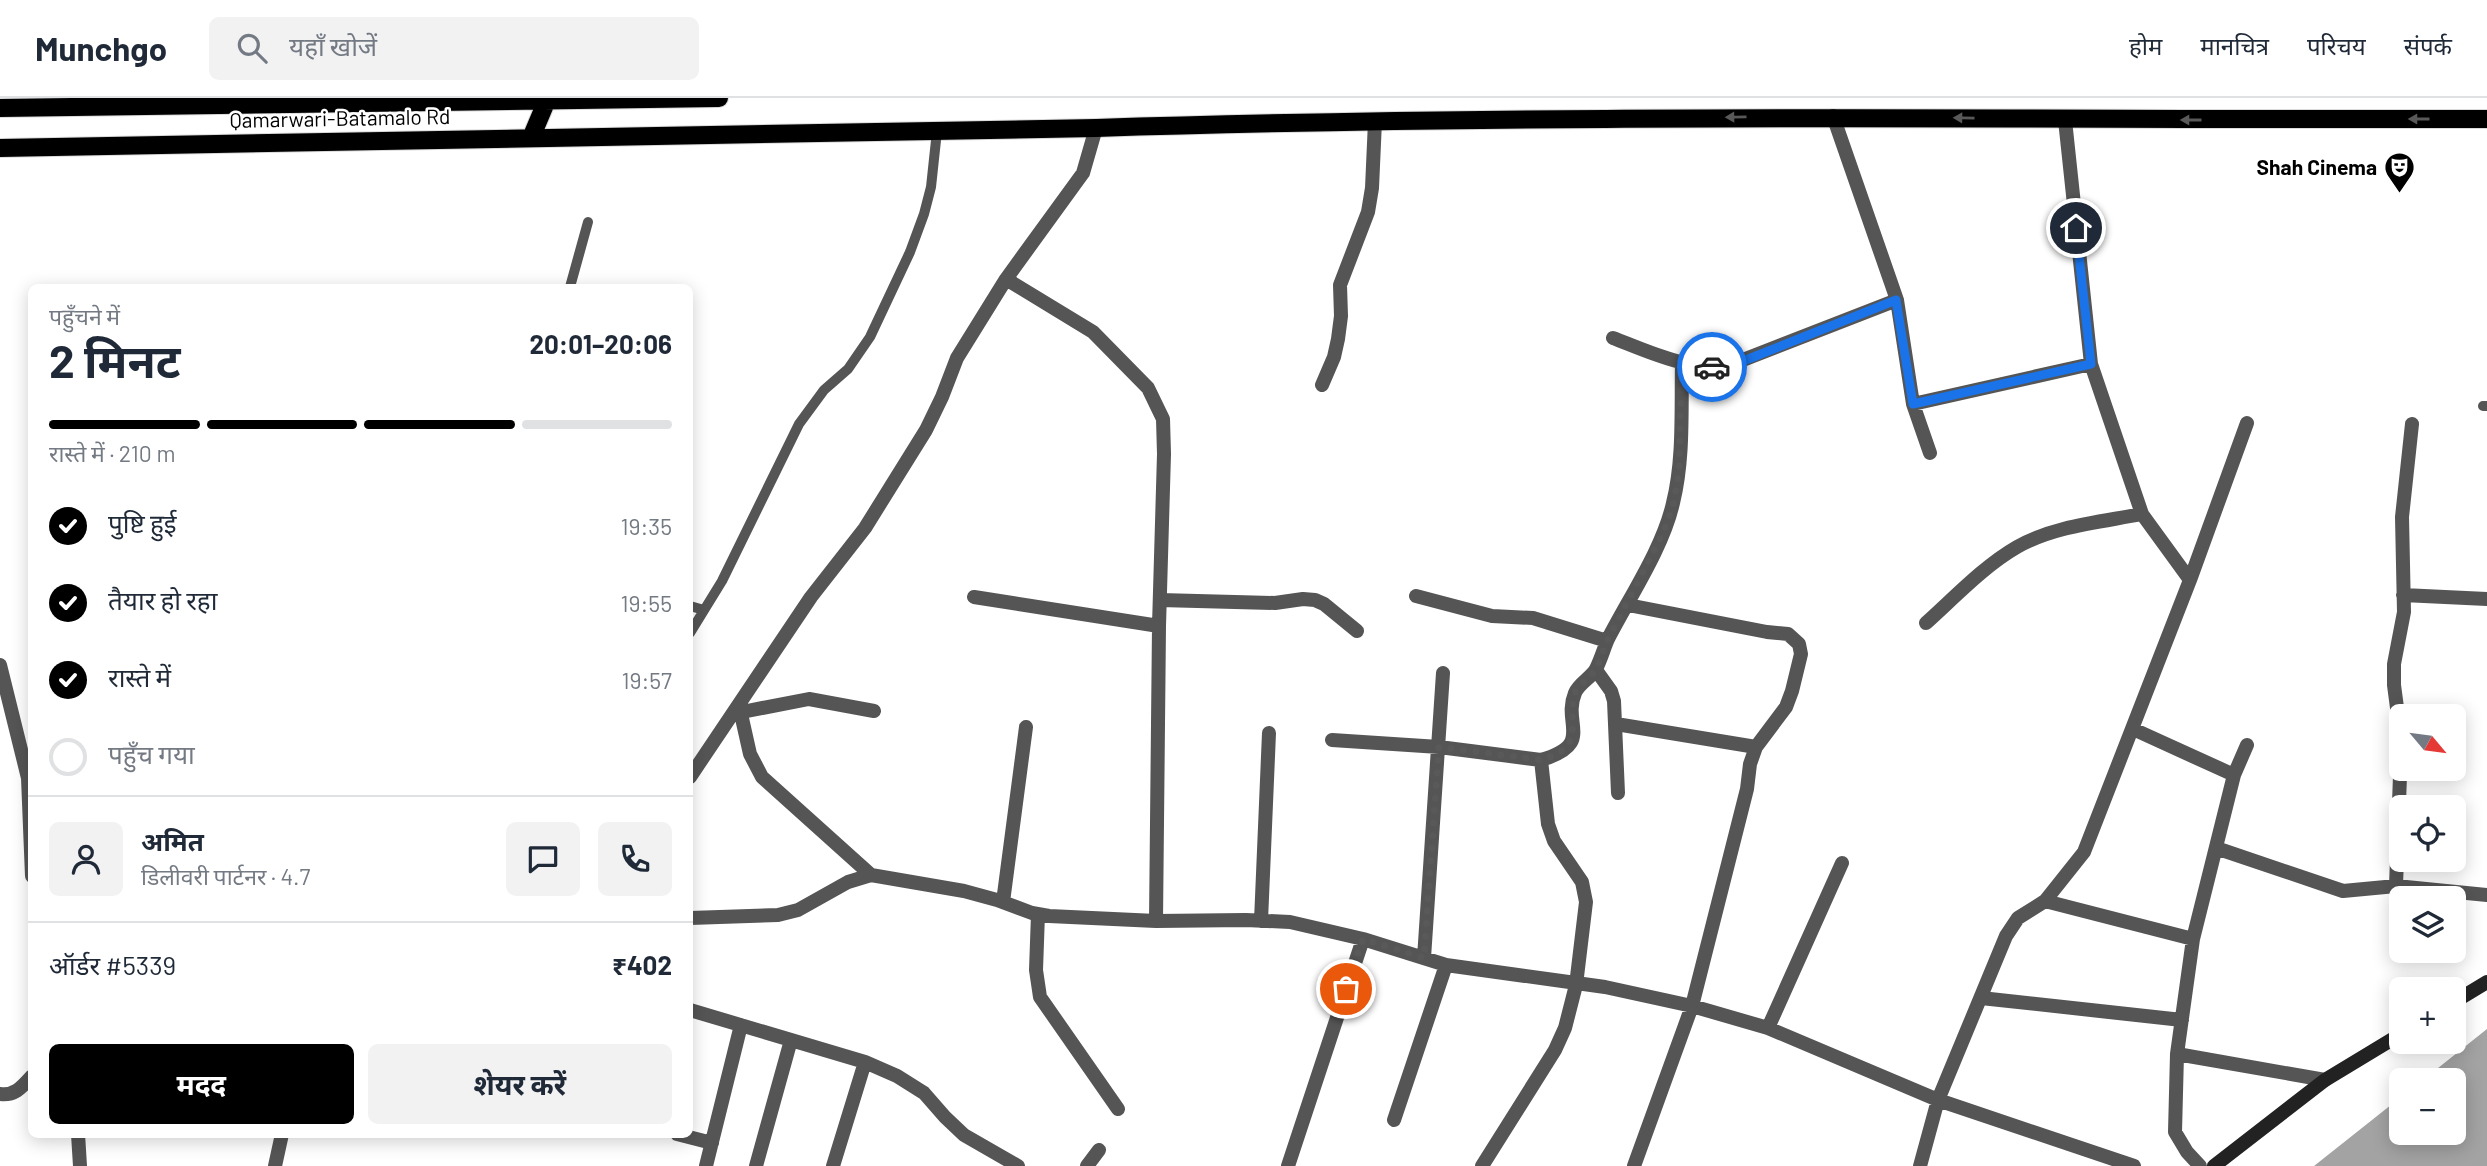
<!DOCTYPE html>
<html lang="hi">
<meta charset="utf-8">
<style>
:root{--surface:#fff;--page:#f2f2f3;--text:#1f2937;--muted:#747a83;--line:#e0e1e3;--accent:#000}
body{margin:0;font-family:Barlow,"Noto Sans Devanagari",sans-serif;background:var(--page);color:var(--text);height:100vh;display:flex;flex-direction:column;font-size:26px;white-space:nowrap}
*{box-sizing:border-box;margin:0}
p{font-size:23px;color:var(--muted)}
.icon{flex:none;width:38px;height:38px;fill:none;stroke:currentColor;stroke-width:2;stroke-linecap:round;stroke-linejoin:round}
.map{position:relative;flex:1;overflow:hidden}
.sheet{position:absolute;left:28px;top:186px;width:665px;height:854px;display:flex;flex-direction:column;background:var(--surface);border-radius:10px;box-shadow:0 4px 18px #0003}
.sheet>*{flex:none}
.needle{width:46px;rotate:119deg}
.controls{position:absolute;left:2389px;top:606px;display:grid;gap:14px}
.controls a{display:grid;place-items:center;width:77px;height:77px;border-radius:10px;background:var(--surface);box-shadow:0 4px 18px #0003;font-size:35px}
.pin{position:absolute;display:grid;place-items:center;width:60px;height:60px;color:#fff;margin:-30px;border:4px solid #fff;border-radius:50%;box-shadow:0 2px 7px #0007}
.courier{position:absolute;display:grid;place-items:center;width:70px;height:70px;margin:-35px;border:5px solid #1a73e8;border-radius:50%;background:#fff;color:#222;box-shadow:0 2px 9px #0007}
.headline em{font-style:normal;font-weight:700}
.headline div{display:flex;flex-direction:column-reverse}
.headline{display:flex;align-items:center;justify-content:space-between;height:119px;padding:0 21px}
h1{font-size:46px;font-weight:700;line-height:52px}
.bar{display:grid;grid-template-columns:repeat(4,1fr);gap:10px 7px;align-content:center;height:84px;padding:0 21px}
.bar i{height:9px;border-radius:5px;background:var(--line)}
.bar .current{background:var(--accent)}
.bar p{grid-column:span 4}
.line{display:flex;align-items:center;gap:18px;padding:0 21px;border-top:2px solid var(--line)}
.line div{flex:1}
.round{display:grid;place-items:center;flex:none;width:74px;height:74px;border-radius:10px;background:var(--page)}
ol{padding:0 21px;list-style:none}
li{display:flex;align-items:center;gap:21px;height:77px}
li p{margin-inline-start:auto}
li .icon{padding:7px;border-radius:50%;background:var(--accent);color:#fff;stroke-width:4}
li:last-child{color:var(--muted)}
li i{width:38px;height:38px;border:4px solid var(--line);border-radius:50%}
.primary-button{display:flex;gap:14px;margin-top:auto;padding:14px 21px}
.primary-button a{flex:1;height:80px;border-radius:10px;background:var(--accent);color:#fff;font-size:28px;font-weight:700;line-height:80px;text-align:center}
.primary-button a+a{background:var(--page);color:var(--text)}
header{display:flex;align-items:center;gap:42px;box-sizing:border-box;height:98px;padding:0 35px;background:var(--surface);border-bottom:2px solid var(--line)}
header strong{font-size:33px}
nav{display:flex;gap:38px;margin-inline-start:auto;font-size:24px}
.search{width:490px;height:63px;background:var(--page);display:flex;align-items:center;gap:18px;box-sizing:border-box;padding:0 24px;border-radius:10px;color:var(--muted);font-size:26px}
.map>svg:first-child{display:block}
</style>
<header>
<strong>Munchgo</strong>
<div class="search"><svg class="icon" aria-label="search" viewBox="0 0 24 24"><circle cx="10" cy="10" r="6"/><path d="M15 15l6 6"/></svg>यहाँ खोजें</div>
<nav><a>होम</a><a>मानचित्र</a><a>परिचय</a><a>संपर्क</a></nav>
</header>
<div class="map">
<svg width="2487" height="1068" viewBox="0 0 2487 1068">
<rect width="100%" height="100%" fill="#fff"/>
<!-- water -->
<path fill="#a3a3a3" d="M 2487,931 L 2487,1068 L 2314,1068 L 2401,999 L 2401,1034 L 2454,1034 L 2454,982 L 2423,982 Z"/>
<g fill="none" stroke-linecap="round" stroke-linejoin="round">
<defs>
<path id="primary" d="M 0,10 L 719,0
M 531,40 L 547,2
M 0,50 L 1096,30 C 1559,15 2023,22 2487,21"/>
</defs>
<!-- primary casing -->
<use href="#primary" stroke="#dbdbdb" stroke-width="20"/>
<!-- lane -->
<path stroke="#555" stroke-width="10" d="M 570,189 L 588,124
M 2483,308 L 2487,308
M 690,508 L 704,512
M 690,535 L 722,483 L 799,326 L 824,292 L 848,271 L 870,239 L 910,154 L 924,116 L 931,89 L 937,33"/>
<!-- street -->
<path stroke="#555" stroke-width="14" d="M 1833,18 L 1897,202 L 1913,306 L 1930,355
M 1006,181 L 1093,234 L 1148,290 L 1163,321 L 1164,356 L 1159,528 L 1156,823
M 1613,240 C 1654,256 1686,272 1730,267 L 1897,202
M 1322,287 L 1334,259 L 1338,241 L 1341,218 L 1340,187 L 1368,114 L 1372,90 L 1375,23
M 1913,306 L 2091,266
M 2190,482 L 2247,325
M 2403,497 L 2487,501
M 1416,498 L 1492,518 L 1533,520 L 1607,543
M 974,499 L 1159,528
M 1160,502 L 1275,505 L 1303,501 L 1315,502 L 1324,506 L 1357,533
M 1628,507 L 1767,534 L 1788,536 L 1799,546 L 1801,556 L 1792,593 L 1786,609 L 1756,649 L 1750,666 L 1747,691 L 1692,908 L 1634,1068
M 1926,525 C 1955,499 1984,468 2017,449 C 2054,428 2101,424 2142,416
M 0,567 L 28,680 L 32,778
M 1596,572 L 1611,593 L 1614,603 L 1618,695
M 739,607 L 750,656 L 762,679 L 871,777
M 742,614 L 809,601 L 874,613
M 1616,626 L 1756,649
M 2133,631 L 2234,677
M 2401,640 L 2394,587 L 2394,566 L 2404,514 L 2402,419 L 2412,326
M 1332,642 L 1439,649 L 1541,662
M 690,679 L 811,499 L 865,430 L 926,332 L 942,299 L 957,260 L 1006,181 L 1083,75 L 1096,30
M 2216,750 L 2343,793 L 2396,788 L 2487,797
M 2396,788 L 2401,650
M 2045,803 L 2193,841
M 1003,804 L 1026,629
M 1038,816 L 1036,872 L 1040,899 L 1118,1011
M 690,820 L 778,817 L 798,812 L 848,784 L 871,777 L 964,793 L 997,802 L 1032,815 L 1049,818 L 1156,823 L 1246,822 L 1290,824 L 1363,841 L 1446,867 L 1605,889 L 1692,908 L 1768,930 L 1938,1002 L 2134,1068
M 1261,823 L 1269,635
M 1424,860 L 1443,575
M 1981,900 L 2182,922
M 690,912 L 865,964 L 897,978 L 924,995 L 945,1019 L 964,1037 L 1018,1068
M 1768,930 L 1842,765
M 2177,956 L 2325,982
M 0,996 C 15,998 22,989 32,978
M 1394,1022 L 1446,867
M 78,1036 L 80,1068
M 677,1036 L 712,1045
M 275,1068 L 282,1036
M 706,1068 L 741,927
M 756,1068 L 791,942
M 833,1068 L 865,964
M 1087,1068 L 1099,1052
M 1288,1068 L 1363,841
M 1482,1068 L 1555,952 L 1565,930 L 1576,887 L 1586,804 L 1582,784 L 1554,743 L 1548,726 L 1541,662 C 1595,646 1562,626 1575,595 C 1579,585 1591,580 1596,571 C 1601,561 1604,550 1608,541 C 1629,500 1663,450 1673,405 C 1684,361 1681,312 1682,266
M 1920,1068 L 1938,1002 L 2006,838 L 2018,820 L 2045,803 L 2084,754 L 2190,482 L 2142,416 L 2091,266 L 2065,22
M 2200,1068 L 2187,1054 L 2175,1034 L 2177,956 L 2193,841 L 2234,677 L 2247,647"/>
<!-- secondary -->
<path stroke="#222" stroke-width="14" d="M 2454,904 L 2487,884
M 2214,1068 L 2325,982 L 2401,936"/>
<!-- primary -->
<use href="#primary" stroke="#000" stroke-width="18"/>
</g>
<!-- one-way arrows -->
<defs><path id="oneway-solid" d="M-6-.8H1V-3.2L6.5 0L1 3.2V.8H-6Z" transform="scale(1.75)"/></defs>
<g fill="#595959">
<use href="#oneway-solid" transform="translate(1736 19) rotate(179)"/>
<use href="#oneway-solid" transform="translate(1964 20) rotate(-179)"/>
<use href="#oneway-solid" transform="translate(2419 21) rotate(180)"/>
<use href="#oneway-solid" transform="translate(2191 22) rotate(180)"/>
</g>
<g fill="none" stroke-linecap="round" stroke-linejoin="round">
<!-- done -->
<path stroke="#595959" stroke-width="7" stroke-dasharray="0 12.6" d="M 1346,891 L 1363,841 L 1424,860 L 1439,649 L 1541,662 C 1585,649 1568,631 1574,597 L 1577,591 L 1596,572 L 1607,543 L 1663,435 L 1673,408 L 1679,375 L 1682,267 L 1712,269"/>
<!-- route -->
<path stroke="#1a73e8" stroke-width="9" d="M 1712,269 L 1730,267 L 1746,262 L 1896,202 L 1913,306 L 2091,266 L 2076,130"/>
</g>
<!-- icons -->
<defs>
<symbol id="theatre-pin" viewBox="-11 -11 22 30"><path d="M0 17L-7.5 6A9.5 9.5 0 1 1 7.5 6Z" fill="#000" stroke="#fff"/><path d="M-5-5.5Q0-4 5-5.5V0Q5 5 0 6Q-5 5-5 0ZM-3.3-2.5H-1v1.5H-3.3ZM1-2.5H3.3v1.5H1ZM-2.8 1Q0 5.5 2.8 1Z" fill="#fff"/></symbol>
</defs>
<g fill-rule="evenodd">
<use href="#theatre-pin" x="2382" y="52" width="35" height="47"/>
</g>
<g text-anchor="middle" stroke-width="5" stroke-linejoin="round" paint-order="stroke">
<!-- street labels -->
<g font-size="21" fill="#000" stroke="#fff">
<text transform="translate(340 21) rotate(-1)" y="7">Qamarwari-Batamalo Rd</text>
</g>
<!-- poi labels -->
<g font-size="21" font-weight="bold" fill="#000" stroke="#fff" text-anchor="end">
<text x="2377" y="77">Shah Cinema</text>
</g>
</g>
</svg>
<div class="controls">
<a><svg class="needle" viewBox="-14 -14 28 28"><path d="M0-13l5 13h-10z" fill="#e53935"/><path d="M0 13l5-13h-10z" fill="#747a83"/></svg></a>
<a><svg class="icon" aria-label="locate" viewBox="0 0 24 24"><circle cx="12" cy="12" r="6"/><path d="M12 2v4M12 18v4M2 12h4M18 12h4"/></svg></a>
<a><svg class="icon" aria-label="layers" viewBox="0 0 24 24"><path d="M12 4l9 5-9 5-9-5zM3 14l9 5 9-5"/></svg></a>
<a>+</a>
<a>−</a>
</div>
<div class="pin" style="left:1346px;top:891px;background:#ea580c"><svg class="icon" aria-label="bag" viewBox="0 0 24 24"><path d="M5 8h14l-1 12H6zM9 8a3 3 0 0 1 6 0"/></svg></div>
<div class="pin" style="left:2076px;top:130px;background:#1f2937"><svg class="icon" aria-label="home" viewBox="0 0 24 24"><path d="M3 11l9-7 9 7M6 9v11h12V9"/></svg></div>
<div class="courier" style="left:1712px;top:269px"><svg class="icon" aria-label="car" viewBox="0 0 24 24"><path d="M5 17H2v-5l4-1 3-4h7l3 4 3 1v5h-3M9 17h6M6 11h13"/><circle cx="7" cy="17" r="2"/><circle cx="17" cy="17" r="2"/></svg></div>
<section class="sheet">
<div class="headline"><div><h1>2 मिनट</h1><p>पहुँचने में</p></div><em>20:01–20:06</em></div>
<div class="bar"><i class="current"></i><i class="current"></i><i class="current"></i><i></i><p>रास्ते में · 210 m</p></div>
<ol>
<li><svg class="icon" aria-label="check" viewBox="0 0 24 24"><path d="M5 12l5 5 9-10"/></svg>पुष्टि हुई<p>19:35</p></li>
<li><svg class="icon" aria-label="check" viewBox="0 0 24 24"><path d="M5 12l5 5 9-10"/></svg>तैयार हो रहा<p>19:55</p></li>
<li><svg class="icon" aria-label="check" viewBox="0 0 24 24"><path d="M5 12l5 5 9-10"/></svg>रास्ते में<p>19:57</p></li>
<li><i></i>पहुँच गया</li>
</ol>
<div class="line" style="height:126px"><a class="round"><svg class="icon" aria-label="person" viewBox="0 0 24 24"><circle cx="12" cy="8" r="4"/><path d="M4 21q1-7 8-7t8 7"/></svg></a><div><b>अमित</b><p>डिलीवरी पार्टनर · 4.7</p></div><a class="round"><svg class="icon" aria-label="chat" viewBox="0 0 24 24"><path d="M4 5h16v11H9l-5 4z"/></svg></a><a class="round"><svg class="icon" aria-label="phone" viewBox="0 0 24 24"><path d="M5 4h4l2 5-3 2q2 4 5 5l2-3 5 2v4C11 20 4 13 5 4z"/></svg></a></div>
<div class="line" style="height:91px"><div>ऑर्डर #5339</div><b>₹402</b></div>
<div class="primary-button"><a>मदद</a><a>शेयर करें</a></div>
</section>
</div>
